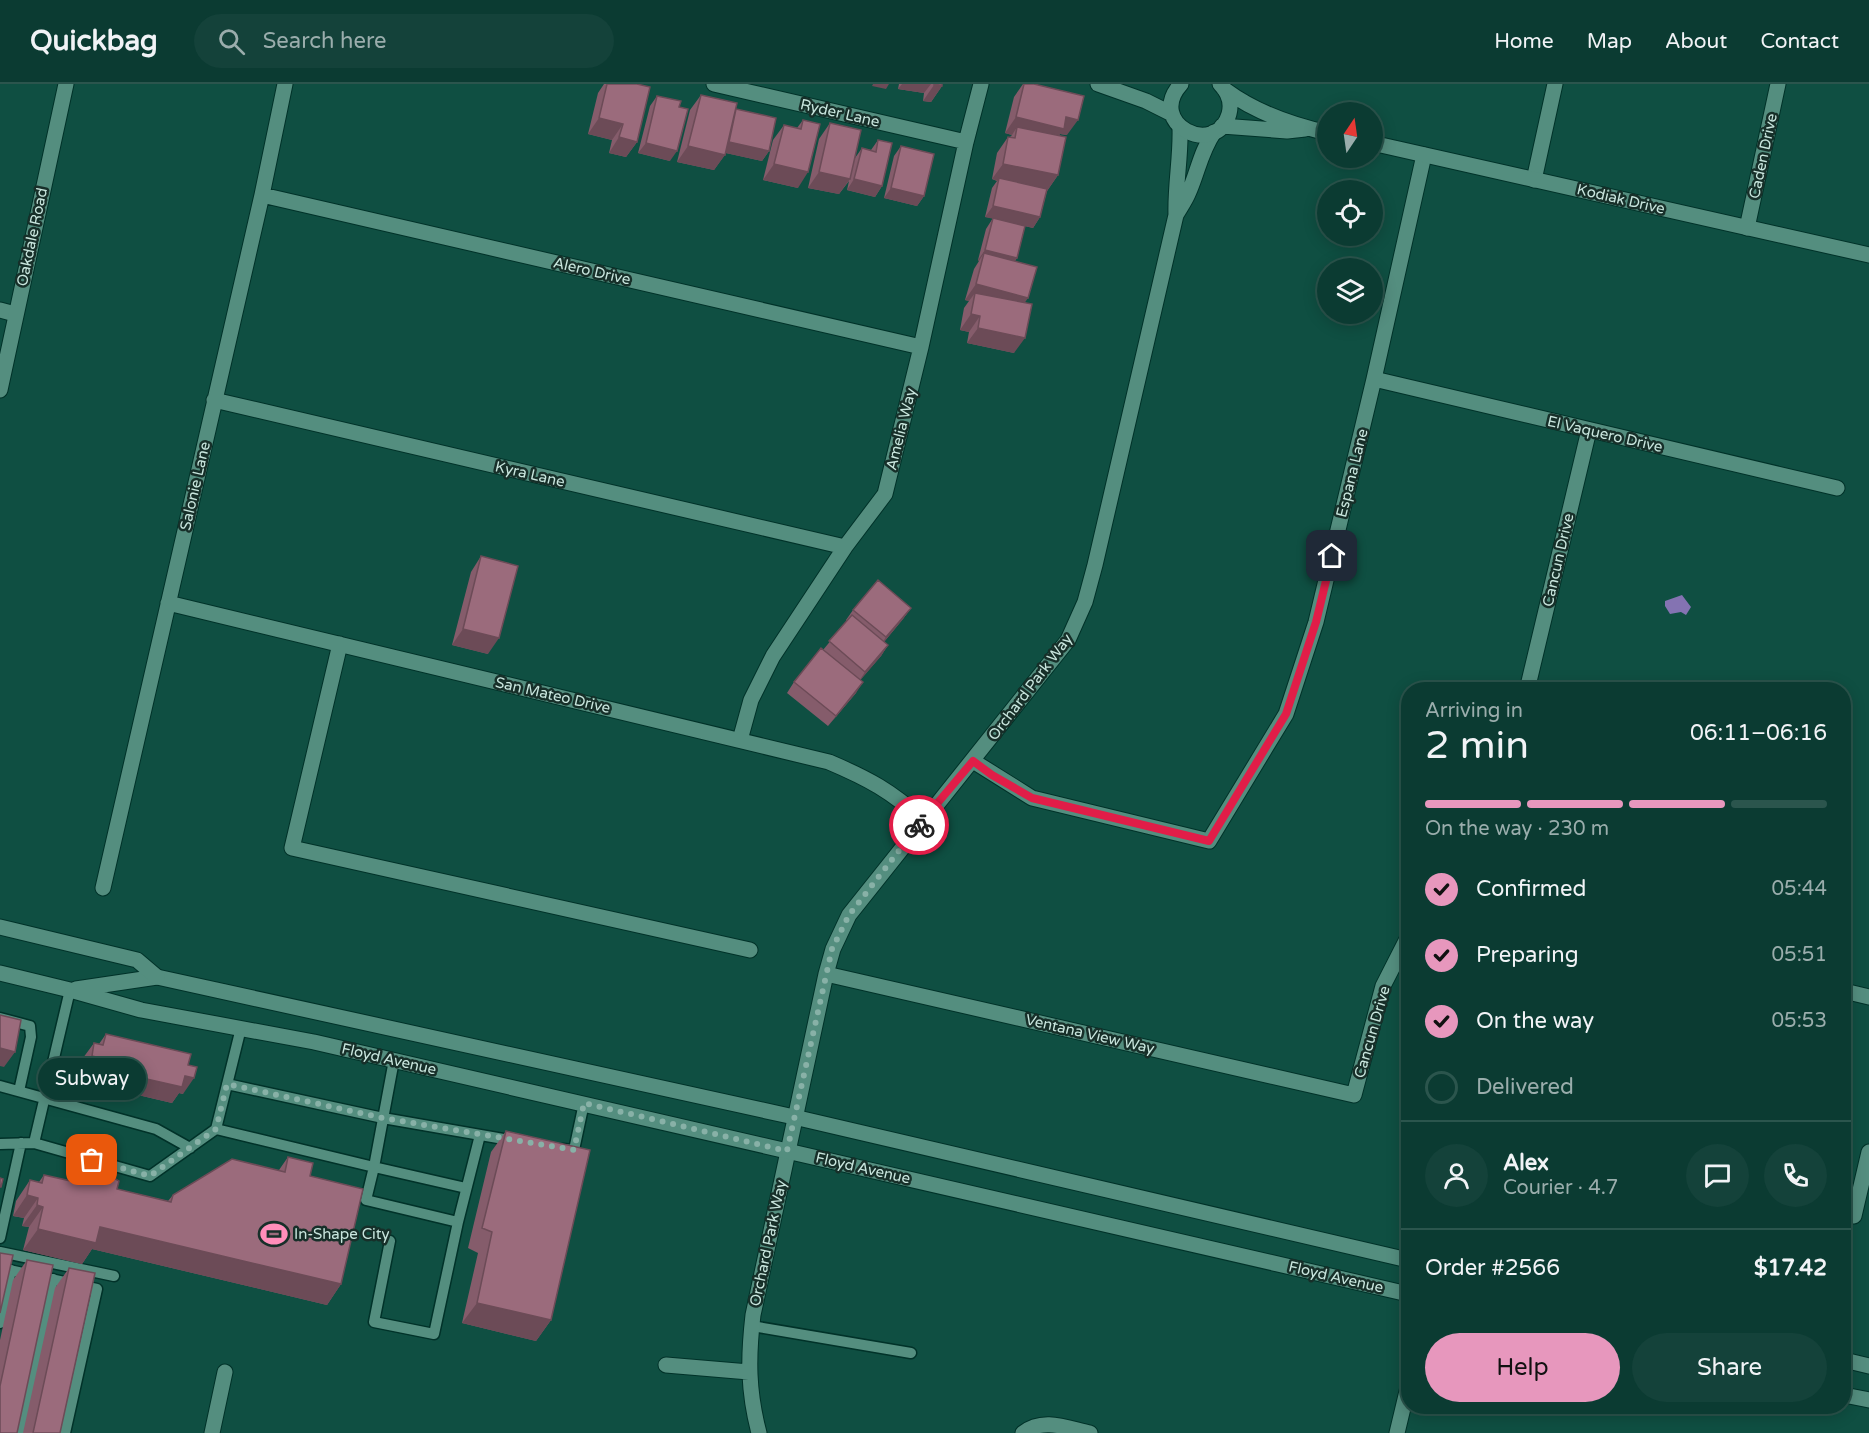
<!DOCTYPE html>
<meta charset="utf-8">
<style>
:root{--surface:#0b3b32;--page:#14423a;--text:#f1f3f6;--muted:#9aadac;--line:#2b554d;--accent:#e797bd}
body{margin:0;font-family:"Varela Round",sans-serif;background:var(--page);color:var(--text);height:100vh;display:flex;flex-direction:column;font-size:22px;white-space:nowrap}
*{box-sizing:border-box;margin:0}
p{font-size:20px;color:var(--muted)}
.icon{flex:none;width:33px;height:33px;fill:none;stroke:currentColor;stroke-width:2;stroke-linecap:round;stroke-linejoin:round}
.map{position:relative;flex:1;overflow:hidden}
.drawer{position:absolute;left:1401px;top:598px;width:450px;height:732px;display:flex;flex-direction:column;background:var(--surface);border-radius:24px;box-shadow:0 3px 15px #0003,0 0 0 2px var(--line)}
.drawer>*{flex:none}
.needle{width:39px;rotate:13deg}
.controls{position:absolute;left:1317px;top:18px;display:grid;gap:12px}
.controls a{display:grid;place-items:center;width:66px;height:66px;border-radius:50%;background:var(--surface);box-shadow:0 3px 15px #0003,0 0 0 2px var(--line);font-size:30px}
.pin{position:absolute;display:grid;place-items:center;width:51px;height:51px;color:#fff;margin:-26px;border-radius:12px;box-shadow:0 3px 9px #0006}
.courier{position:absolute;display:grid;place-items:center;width:60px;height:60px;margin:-30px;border:4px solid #e11d48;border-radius:50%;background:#fff;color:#222;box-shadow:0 2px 8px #0007}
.bubble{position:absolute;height:42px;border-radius:21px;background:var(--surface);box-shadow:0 3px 15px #0003,0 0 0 2px var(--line);font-size:20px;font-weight:600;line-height:42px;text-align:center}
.head em{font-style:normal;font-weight:600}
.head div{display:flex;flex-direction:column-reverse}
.head{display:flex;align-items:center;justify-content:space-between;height:102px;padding:0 24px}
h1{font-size:39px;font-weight:600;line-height:45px}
.bar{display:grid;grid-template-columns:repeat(4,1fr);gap:9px 6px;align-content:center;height:72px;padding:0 24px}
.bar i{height:8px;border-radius:4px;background:var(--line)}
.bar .on{background:var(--accent)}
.bar p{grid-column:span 4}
.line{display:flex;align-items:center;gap:15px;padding:0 24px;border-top:2px solid var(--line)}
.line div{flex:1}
.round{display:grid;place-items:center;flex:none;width:63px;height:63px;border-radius:32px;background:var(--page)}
ol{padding:0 24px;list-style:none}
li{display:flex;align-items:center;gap:18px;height:66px}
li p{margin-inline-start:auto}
li .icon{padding:6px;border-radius:50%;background:var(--accent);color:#111;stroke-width:4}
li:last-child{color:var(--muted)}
li i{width:33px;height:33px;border:3px solid var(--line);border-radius:50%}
.primary-button{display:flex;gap:12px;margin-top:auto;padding:12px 24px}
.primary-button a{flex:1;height:69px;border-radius:36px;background:var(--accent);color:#111;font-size:24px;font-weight:600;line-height:69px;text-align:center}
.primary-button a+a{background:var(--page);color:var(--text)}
header{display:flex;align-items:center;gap:36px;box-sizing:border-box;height:84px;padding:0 30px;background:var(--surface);border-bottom:2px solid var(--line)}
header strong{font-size:28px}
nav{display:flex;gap:33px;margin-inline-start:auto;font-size:21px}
.search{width:420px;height:54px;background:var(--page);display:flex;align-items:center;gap:15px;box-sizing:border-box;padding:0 21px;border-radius:33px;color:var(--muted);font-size:22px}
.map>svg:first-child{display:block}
</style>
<header>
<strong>Quickbag</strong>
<div class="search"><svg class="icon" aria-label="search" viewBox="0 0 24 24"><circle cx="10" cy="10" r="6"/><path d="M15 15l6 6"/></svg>Search here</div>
<nav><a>Home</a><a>Map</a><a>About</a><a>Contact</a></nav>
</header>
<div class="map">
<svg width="1869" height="1349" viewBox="0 0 1869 1349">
<rect width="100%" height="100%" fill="#0f4f42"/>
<!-- water -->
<path fill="#8473b2" d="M 1682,511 L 1691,523 L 1686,531 L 1681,528 L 1670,530 L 1665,522 L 1665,517 Z"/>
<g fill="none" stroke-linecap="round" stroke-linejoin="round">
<defs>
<path id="service" d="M 0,934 L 30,942 L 31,953 L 19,1007
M 227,1000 L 383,1034 L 515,1057
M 0,1002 L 156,1045 L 190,1064
M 216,1045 L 241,944
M 34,1059 L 150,1092 L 216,1045 L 374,1083 L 394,976
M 0,1060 L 34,1059 L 70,906
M 563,1065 L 574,1066 L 584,1019
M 466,1104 L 374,1083 L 366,1116 L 458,1138 L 480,1051
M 0,1154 L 21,1059
M 390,1157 L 374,1238 L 434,1250 L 458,1138
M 0,1168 L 114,1192
M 0,1184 L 97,1205 L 65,1349
M 0,1239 L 11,1186
M 752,1242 L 911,1269
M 19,1349 L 53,1195"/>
<path id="minor" d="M 714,0 L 966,58
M 1534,96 L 1555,0
M 262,111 L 921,263
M 1176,131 C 1180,124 1185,117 1188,110 C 1198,88 1200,69 1214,48
M 1747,144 L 1778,0
M 0,226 L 15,230
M 1374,295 L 1837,404
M 214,316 L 845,463
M 168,519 L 829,678 C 869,695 891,707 923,736
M 340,560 L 292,764 L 750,866
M 1527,606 L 1589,346
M 740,656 L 751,616 L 773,572 L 845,463 L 885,410 L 921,263 L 966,58 L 981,0
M 973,677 L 1032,714 L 1209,757 L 1286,630 L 1316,538 L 1374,295 L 1424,71
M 103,804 L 262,111 L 285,0
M 826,890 L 1354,1011 L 1383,902 L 1408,853
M 1844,907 L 1869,913
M 1854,1132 L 1869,1068
M 666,1281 L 749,1288
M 212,1349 L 225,1288
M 759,1349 C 748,1307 748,1274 753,1231 L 826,890 L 833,865 L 849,831 L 1068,556 L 1085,518 L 1095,481 L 1176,131 C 1175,101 1181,73 1180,44
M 1023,1349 C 1043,1333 1067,1344 1090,1349
M 1397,1349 L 1408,1303"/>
<path id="tertiary" d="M 1098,0 L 1146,17 L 1172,30
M 1181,0 C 1145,40 1216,75 1229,30 C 1232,19 1228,8 1220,0
M 1224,5 C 1253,27 1292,41 1328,49
M 1222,42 L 1287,47 L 1305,45
M 1372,59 L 1869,171
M 0,889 L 70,906 L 141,926 L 314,958 L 1408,1210
M 76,905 L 157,893 L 794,1033 L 1408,1176
M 1844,1276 L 1869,1282
M 1844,1311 L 1869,1316"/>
<path id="secondary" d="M 0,306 L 66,0
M 0,843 L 137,876 L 157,893"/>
</defs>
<!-- service casing -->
<use href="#service" stroke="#013229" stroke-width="13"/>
<!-- minor casing -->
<use href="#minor" stroke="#013229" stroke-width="17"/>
<!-- tertiary casing -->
<use href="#tertiary" stroke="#013229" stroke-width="17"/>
<!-- secondary casing -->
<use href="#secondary" stroke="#013229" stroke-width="17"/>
<!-- service -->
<use href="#service" stroke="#548e7f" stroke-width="10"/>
<!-- minor -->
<use href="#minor" stroke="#548e7f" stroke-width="15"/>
<!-- tertiary -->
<use href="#tertiary" stroke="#548e7f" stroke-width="15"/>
<!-- secondary -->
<use href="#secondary" stroke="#548e7f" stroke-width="15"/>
</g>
<!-- wall -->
<path fill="#855c6b" d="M 604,0 L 637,0 L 637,58 L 626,73 L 609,69 L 612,56 L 588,50 L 598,9 Z
M 899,0 L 942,0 L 942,2 L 931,18 L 923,17 L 924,9 L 898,5 Z
M 1023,0 L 1034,0 L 1067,51 L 1060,50 L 1059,51 L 1058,91 L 1047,107 L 1040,133 L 1033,144 L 1025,142 L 1017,174 L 1015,177 L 1025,219 L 1014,269 L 967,259 L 969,248 L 960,246 L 964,224 L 969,217 L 965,216 L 974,185 L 979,177 L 978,176 L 986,145 L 993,134 L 985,133 L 992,104 L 997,97 L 992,95 L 997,69 L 1008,53 L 1010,53 L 1012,51 L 1005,49 L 1014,13 Z
M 701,11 L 736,25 L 769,67 L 762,77 L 726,69 L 714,86 L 677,78 L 690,26 Z
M 657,12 L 670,77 L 638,69 L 650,22 Z
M 803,36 L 798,104 L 763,96 L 773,56 L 784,41 L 797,44 Z
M 830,39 L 855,74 L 862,64 L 871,66 L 878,56 L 882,102 L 875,113 L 847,106 L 849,97 L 839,110 L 808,104 L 819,55 Z
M 901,62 L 924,112 L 917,122 L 884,114 L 894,72 Z
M 481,472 L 488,570 L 452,561 L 471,488 Z
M 911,524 L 903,535 L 884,558 L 888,561 L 881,572 L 860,596 L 856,609 L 828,642 L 787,609 L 794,598 L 823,566 L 847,537 L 846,536 L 853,526 Z
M 106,950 L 188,981 L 183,1010 L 179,1009 L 172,1019 L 87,999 L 89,990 L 81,987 L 83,974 L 94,959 L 99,960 Z
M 506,1047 L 551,1236 L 536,1257 L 462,1239 L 478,1169 L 468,1164 L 491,1068 Z
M 288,1073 L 310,1092 L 341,1200 L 327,1221 L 92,1165 L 82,1180 L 23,1166 L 29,1143 L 22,1142 L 24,1134 L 13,1132 L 16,1117 L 30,1096 L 39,1098 L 44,1091 L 70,1097 L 72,1094 L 94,1099 L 98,1093 L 117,1105 L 168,1117 L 173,1111 L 279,1086 Z
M 27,1176 L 0,1349 L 0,1256 L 13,1196 Z
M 69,1184 L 60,1349 L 23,1349 L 55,1204 Z"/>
<!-- shaded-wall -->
<path fill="#6c4b57" d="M 873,0 L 889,0 L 886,5 L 872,2 Z
M 902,0 L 931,0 L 924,9 L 898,5 Z
M 934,1 L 942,2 L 931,18 L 923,17 Z
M 1016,33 L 1066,33 L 1078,36 L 1067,51 L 1060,50 L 1053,60 L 1017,43 L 1012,51 L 1005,49 Z
M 599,34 L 623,40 L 612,56 L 588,50 Z
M 619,53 L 637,58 L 626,73 L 609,69 Z
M 729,58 L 769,67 L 762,77 L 721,68 Z
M 646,59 L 677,67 L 670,77 L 638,69 Z
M 688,62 L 725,71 L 714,86 L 677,78 Z
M 774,80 L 808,88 L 798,104 L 763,96 Z
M 1003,80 L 1058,91 L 1047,107 L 999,94 L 998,97 L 992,95 Z
M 819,88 L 850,95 L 839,110 L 808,104 Z
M 854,95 L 882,102 L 875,113 L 847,106 Z
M 891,104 L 924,112 L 917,122 L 884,114 Z
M 993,122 L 1040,133 L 1033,144 L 985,133 Z
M 985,166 L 1017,174 L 1010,184 L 984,169 L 979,177 L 978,176 Z
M 976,200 L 1028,214 L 1017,230 L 975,209 L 969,217 L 965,216 Z
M 971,230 L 980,232 L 969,248 L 960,246 Z
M 978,244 L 1025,254 L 1014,269 L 967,259 Z
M 911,524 L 903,535 L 879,564 L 886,553 Z
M 463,545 L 499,554 L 488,570 L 452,561 Z
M 888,561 L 881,572 L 858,599 L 865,588 Z
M 863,598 L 856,609 L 828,642 L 836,632 Z
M 0,964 L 15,968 L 4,983 L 0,982 Z
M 92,972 L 100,974 L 89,990 L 81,987 Z
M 98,984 L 185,992 L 194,994 L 183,1010 L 179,1009 L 172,1019 L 87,999 Z
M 27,1111 L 38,1114 L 24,1134 L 13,1132 Z
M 37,1121 L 43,1123 L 29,1143 L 22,1142 Z
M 100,1143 L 341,1200 L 327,1221 L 92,1165 L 82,1180 L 23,1166 L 38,1145 Z
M 477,1219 L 551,1236 L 536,1257 L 462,1239 Z"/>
<!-- building -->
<path fill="#9b6b7c" stroke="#6c4b57" stroke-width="1.5" d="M 607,0 L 637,0 L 650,3 L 637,58 L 619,53 L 623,40 L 599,34 Z
M 934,0 L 942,0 L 942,2 L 934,1 Z
M 1024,0 L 1034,0 L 1084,12 L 1078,36 L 1066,33 L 1064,45 L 1016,33 Z
M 701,11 L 737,19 L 725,71 L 688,62 Z
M 657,12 L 681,17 L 679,23 L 688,25 L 677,67 L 646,59 Z
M 736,25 L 776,34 L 769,67 L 729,58 Z
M 803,36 L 820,40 L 808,88 L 774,80 L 784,41 L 801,45 Z
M 830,39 L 861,46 L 850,95 L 819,88 Z
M 1017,43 L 1066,53 L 1058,91 L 1003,80 L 1008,53 L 1015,54 Z
M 878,56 L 892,59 L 882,102 L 854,95 L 862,64 L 876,68 Z
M 901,62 L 934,70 L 924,112 L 891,104 Z
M 999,94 L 1047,105 L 1040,133 L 993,122 Z
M 993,134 L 1025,142 L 1017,174 L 985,166 Z
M 984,169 L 1037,183 L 1028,214 L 976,200 Z
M 975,209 L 1032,220 L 1025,254 L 978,244 L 980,232 L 971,230 Z
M 481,472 L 518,482 L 499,554 L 463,545 Z
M 878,496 L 911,524 L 886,553 L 853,526 Z
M 852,531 L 888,561 L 865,588 L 829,557 Z
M 821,564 L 863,598 L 836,632 L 794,598 Z
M 0,931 L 21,936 L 15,968 L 0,964 Z
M 106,950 L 191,970 L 188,981 L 197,983 L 194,994 L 185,992 L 182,1003 L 98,984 L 100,974 L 92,972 L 94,959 L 103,961 Z
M 506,1047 L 590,1066 L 551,1236 L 477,1219 L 492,1148 L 482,1144 Z
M 288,1073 L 313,1079 L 310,1092 L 363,1105 L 341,1200 L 100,1143 L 96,1159 L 38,1145 L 43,1123 L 37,1121 L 38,1114 L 27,1111 L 30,1096 L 42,1099 L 44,1091 L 71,1097 L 72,1094 L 97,1100 L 98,1093 L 111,1092 L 119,1097 L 117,1105 L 171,1118 L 173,1111 L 232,1075 L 285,1088 Z
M 0,1094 L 3,1095 L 1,1103 L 0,1103 Z
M 0,1169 L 13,1171 L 0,1229 Z
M 27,1176 L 53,1181 L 17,1349 L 0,1349 L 0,1302 Z
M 69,1184 L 95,1189 L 60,1349 L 33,1349 Z"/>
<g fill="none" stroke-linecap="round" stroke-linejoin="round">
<!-- done -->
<path stroke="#88b1a7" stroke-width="6" stroke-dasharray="0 10.8" d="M 92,1076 L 150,1092 L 216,1045 L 227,1000 L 383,1034 L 574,1066 L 584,1019 L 787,1067 L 832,865 L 849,831 L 919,741"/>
<!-- route -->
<path stroke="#e11d48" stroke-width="8" d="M 919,741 L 973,677 L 992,691 L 1032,714 L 1209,757 L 1286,630 L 1316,538 L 1332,472"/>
</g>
<!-- icons -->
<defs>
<symbol id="stadium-bare" viewBox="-9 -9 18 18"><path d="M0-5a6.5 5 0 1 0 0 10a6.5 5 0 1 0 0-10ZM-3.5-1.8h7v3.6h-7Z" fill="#ff8eba" stroke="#172f29" stroke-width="2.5" paint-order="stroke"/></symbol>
</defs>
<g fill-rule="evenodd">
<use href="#stadium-bare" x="255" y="1131" width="38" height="38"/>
</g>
<g text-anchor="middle" stroke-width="5" stroke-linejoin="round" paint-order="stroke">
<!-- street labels -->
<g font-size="15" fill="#c9e6de" stroke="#172f29">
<text transform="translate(840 29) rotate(13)" y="5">Ryder Lane</text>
<text transform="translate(1763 72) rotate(-78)" y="5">Caden Drive</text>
<text transform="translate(1621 115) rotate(13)" y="5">Kodiak Drive</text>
<text transform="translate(32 153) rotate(-78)" y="5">Oakdale Road</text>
<text transform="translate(592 187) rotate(13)" y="5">Alero Drive</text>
<text transform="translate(901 345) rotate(-76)" y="5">Amelia Way</text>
<text transform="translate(1605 350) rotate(13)" y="5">El Vaquero Drive</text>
<text transform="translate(1352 389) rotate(-76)" y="5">Espana Lane</text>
<text transform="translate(530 390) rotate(13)" y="5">Kyra Lane</text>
<text transform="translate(195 402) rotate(-77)" y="5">Salonie Lane</text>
<text transform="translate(1558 476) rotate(-77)" y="5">Cancun Drive</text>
<text transform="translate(1030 603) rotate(-53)" y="5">Orchard Park Way</text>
<text transform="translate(553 611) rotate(13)" y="5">San Mateo Drive</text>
<text transform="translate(1372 948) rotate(-74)" y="5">Cancun Drive</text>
<text transform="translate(1090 950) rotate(13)" y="5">Ventana View Way</text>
<text transform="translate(389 975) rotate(13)" y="5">Floyd Avenue</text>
<text transform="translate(863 1084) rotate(13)" y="5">Floyd Avenue</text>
<text transform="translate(768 1159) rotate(-78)" y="5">Orchard Park Way</text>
<text transform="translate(1336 1193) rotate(13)" y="5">Floyd Avenue</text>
</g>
<!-- poi labels -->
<g font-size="15" fill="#c9e6de" stroke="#172f29" text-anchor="start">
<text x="294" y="1155">In-Shape City</text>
</g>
</g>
</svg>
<div class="controls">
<a><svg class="needle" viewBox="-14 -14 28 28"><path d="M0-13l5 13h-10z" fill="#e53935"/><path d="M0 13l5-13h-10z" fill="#9aadac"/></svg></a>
<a><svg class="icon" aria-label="locate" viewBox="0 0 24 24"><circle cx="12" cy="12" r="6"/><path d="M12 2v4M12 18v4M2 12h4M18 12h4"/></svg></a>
<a><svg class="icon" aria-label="layers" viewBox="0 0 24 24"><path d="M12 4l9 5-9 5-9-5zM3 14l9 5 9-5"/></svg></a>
</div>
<div class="pin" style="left:92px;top:1076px;background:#ea580c"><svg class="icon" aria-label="bag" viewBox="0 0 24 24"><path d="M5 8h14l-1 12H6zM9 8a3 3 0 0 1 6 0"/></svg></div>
<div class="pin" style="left:1332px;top:472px;background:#1f2937"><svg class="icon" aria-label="home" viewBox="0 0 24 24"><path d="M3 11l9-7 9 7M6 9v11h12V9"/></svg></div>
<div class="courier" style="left:919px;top:741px"><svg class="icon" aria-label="bike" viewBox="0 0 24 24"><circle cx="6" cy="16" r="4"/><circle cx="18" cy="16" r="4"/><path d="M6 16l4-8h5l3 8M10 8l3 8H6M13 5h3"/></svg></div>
<div class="bubble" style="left:38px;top:974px;width:108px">Subway</div>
<section class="drawer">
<div class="head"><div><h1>2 min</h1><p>Arriving in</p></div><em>06:11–06:16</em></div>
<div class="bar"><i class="on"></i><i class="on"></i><i class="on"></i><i></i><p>On the way · 230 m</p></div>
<ol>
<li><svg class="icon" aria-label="check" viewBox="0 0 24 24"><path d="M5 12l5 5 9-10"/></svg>Confirmed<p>05:44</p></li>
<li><svg class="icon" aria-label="check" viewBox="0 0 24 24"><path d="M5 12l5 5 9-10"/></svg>Preparing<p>05:51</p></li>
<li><svg class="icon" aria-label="check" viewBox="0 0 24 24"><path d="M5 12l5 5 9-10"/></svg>On the way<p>05:53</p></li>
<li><i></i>Delivered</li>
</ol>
<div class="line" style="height:108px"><a class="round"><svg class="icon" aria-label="person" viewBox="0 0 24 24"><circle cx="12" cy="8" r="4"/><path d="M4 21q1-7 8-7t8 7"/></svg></a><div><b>Alex</b><p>Courier · 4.7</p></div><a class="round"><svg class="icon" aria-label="chat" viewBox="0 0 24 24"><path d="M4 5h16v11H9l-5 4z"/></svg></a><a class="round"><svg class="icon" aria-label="phone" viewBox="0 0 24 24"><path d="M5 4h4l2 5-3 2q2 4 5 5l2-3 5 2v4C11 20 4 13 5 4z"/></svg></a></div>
<div class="line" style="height:78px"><div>Order #2566</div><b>$17.42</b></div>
<div class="primary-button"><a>Help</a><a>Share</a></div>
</section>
</div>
